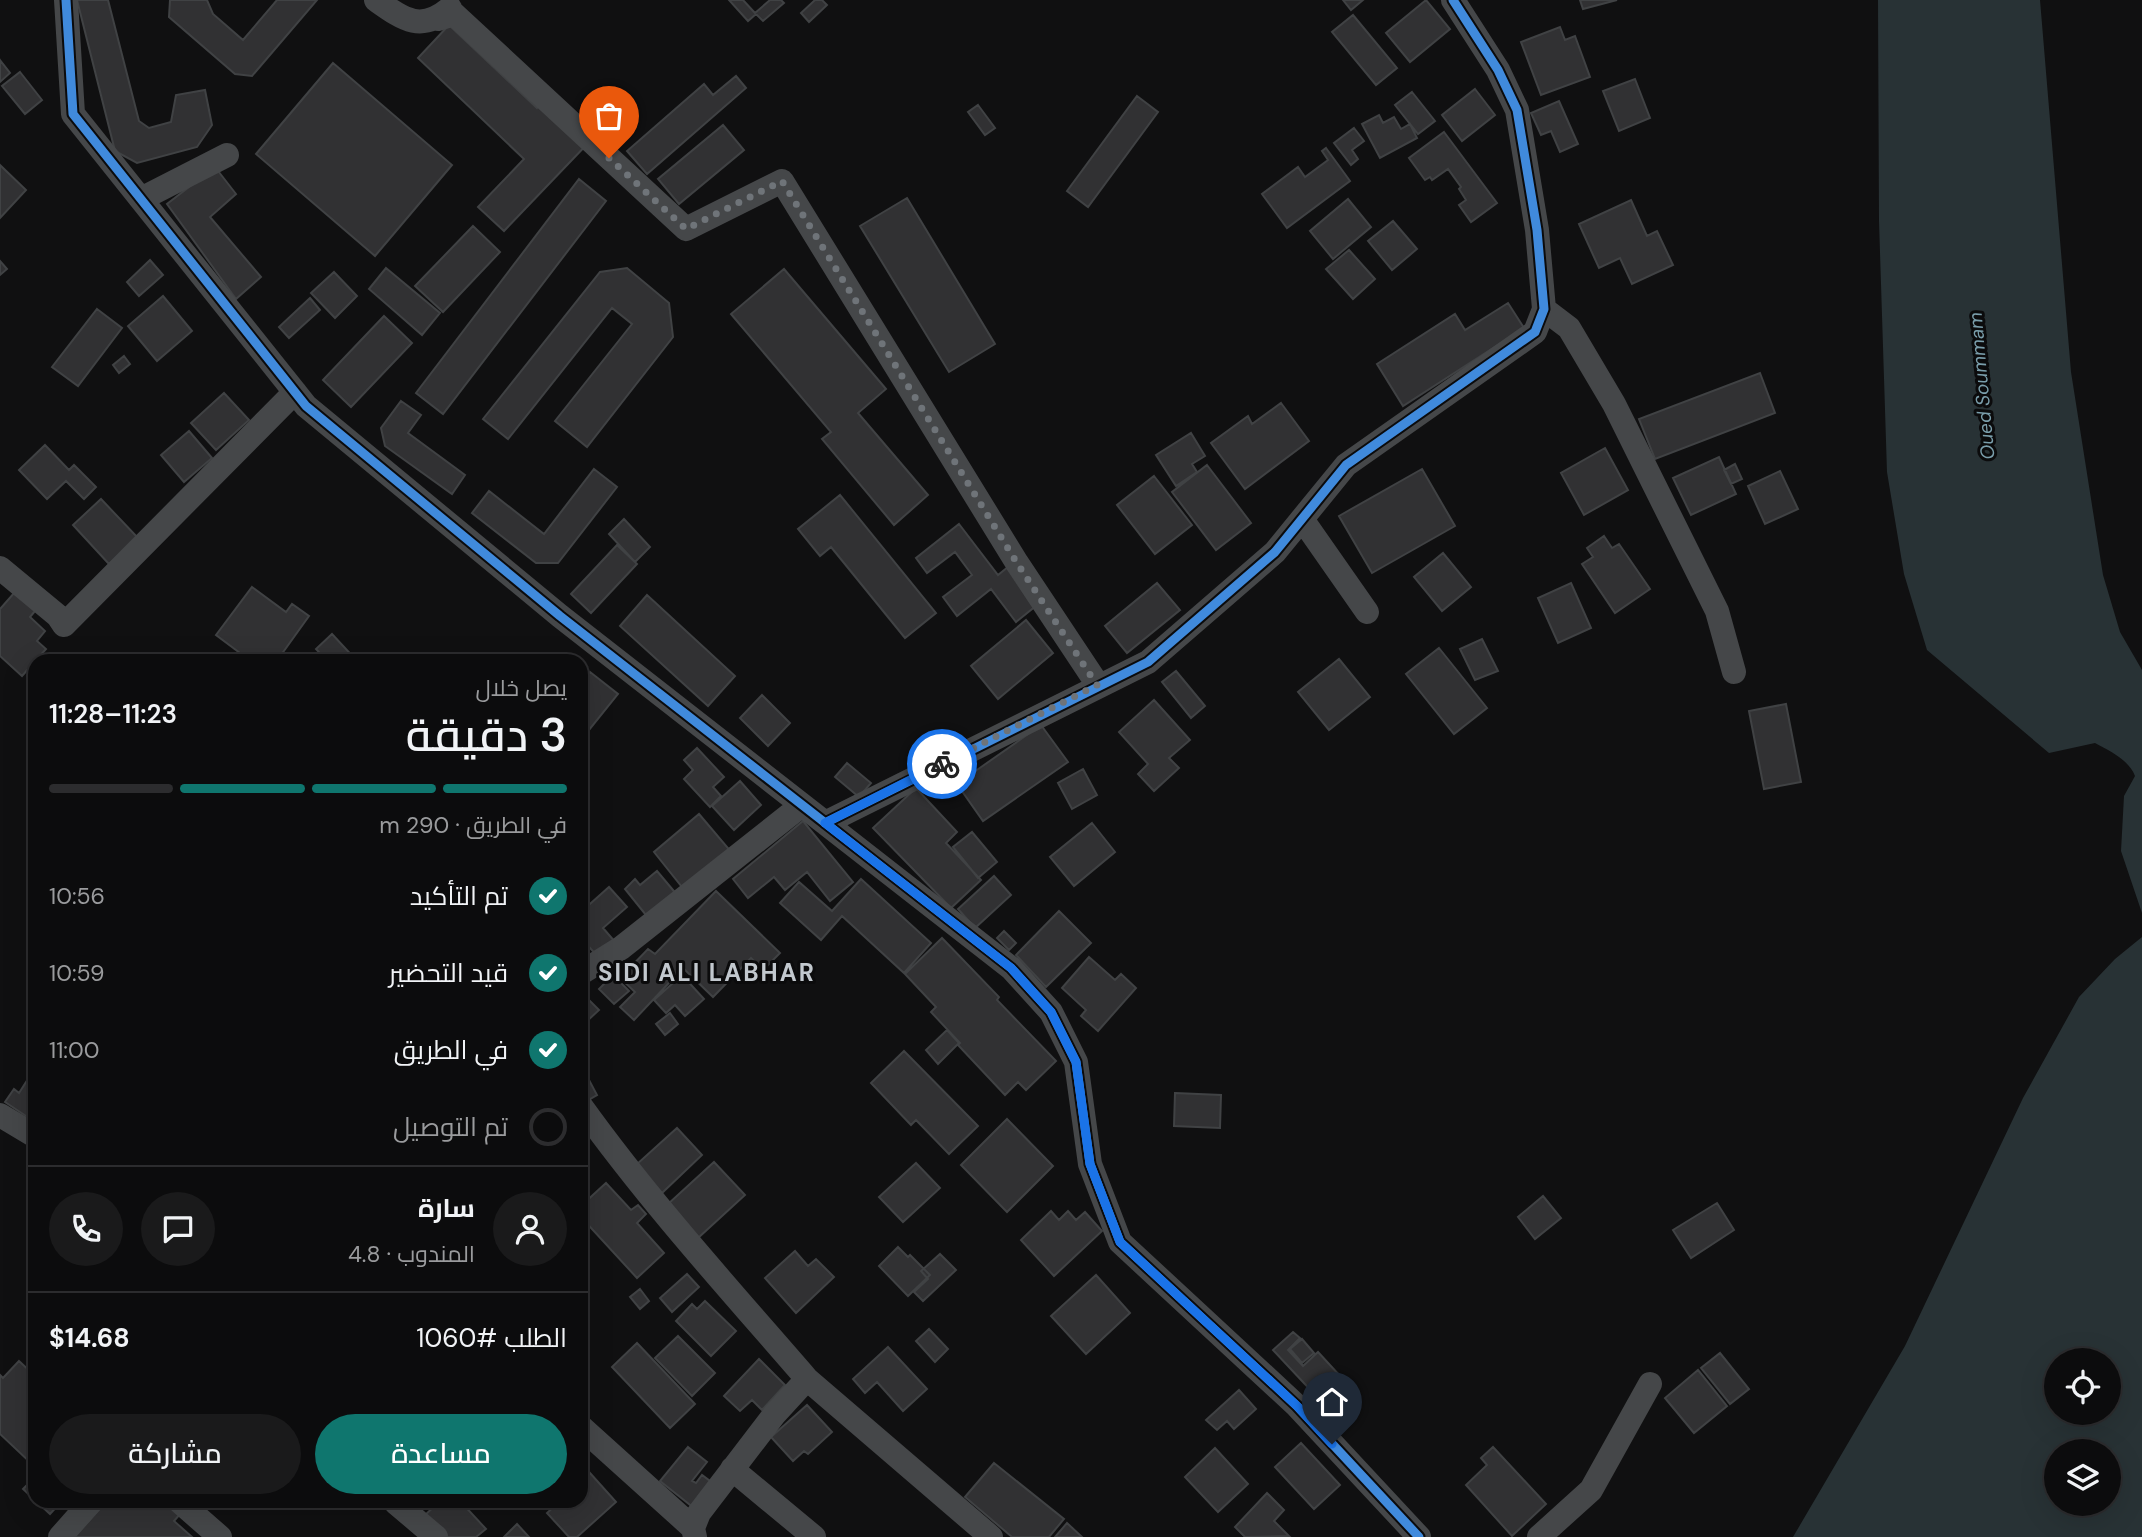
<!DOCTYPE html>
<html lang="ar">
<meta charset="utf-8">
<style>
:root{--surface:#0c0c0d;--page:#1a1a1b;--text:#f1f3f6;--muted:#9a9b9d;--line:#2c2c2e;--accent:#0f766e}
body{margin:0;font-family:"DM Sans",Cairo,sans-serif;background:var(--page);color:var(--text);direction:rtl;height:100vh;display:flex;flex-direction:column;font-size:26px;white-space:nowrap}
*{box-sizing:border-box;margin:0}
p{font-size:23px;color:var(--muted)}
.icon{flex:none;width:38px;height:38px;fill:none;stroke:currentColor;stroke-width:2;stroke-linecap:round;stroke-linejoin:round}
.map{position:relative;flex:1;overflow:hidden;direction:ltr}
.side{position:absolute;left:28px;top:654px;width:560px;height:854px;display:flex;flex-direction:column;background:var(--surface);border-radius:21px;box-shadow:0 7px 28px #0002,0 0 0 2px var(--line);direction:rtl}
.side>*{flex:none}
.fabs{position:absolute;left:2044px;top:1348px;display:grid;gap:14px}
.fabs a{display:grid;place-items:center;width:77px;height:77px;border-radius:50%;background:var(--surface);box-shadow:0 7px 28px #0002,0 0 0 2px var(--line);font-size:35px}
.pin{position:absolute;display:grid;place-items:center;width:60px;height:60px;color:#fff;margin:-72px -30px;border-radius:50% 50% 50% 0;rotate:-45deg;box-shadow:0 0 7px #0007}
.pin .icon{rotate:45deg}
.courier{position:absolute;display:grid;place-items:center;width:70px;height:70px;margin:-35px;border:5px solid #1a73e8;border-radius:50%;background:#fff;color:#222;box-shadow:0 2px 9px #0007}
.summary em{font-style:normal;font-weight:600}
.summary div{display:flex;flex-direction:column-reverse}
.summary{display:flex;align-items:center;justify-content:space-between;height:119px;padding:0 21px}
h1{font-size:46px;font-weight:600;line-height:52px}
.bar{display:grid;grid-template-columns:repeat(4,1fr);gap:10px 7px;align-content:center;height:84px;padding:0 21px}
.bar i{height:9px;border-radius:5px;background:var(--line)}
.bar .current{background:var(--accent)}
.bar p{grid-column:span 4}
.line{display:flex;align-items:center;gap:18px;padding:0 21px;border-top:2px solid var(--line)}
.line div{flex:1}
.round{display:grid;place-items:center;flex:none;width:74px;height:74px;border-radius:37px;background:var(--page)}
ol{padding:0 21px;list-style:none}
li{display:flex;align-items:center;gap:21px;height:77px}
li p{margin-inline-start:auto}
li .icon{padding:7px;border-radius:50%;background:var(--accent);color:#fff;stroke-width:4}
li:last-child{color:var(--muted)}
li i{width:38px;height:38px;border:4px solid var(--line);border-radius:50%}
.cta{display:flex;gap:14px;margin-top:auto;padding:14px 21px}
.cta a{flex:1;height:80px;border-radius:42px;background:var(--accent);color:#fff;font-size:28px;font-weight:600;line-height:80px;text-align:center}
.cta a+a{background:var(--page);color:var(--text)}
.map>svg:first-child{display:block}
</style>
<div class="map">
<svg width="2142" height="1537" viewBox="0 0 2142 1537">
<rect width="100%" height="100%" fill="#101011"/>
<!-- water -->
<path fill="#283235" fill-rule="evenodd" d="M 1878,0 L 2040,0 L 2071,372 L 2103,575 L 2120,632 L 2142,670 L 2142,913 L 2121,851 L 2124,796 L 2135,776 C 2129,760 2110,751 2095,743 L 2049,753 L 1927,650 L 1904,574 L 1887,472 L 1879,221 Z
M 2142,937 L 2142,1537 L 1793,1537 L 1905,1346 L 2023,1098 L 2079,997 L 2115,959 ZM 2056,1360 L 2109,1360 L 2109,1412 L 2056,1412 ZM 2056,1451 L 2109,1451 L 2109,1503 L 2056,1503 Z"/>
<!-- building -->
<path fill="#313133" stroke="#404244" stroke-width="2" d="M 77,0 L 108,0 L 139,121 L 149,128 L 171,122 L 176,95 L 205,90 L 212,125 L 197,147 L 137,163 L 115,151 Z
M 170,0 L 207,0 L 213,14 L 243,40 L 277,0 L 317,0 L 252,76 L 235,74 L 169,17 Z
M 729,0 L 743,0 L 755,13 L 770,0 L 781,0 L 784,3 L 763,21 L 756,14 L 748,21 Z
M 815,0 L 822,0 L 827,5 L 809,22 L 801,13 Z
M 1343,0 L 1363,0 L 1351,10 Z
M 1426,0 L 1450,29 L 1410,62 L 1386,33 Z
M 1580,0 L 1617,0 L 1583,9 Z
M 1353,15 L 1397,68 L 1376,85 L 1332,32 Z
M 449,25 L 537,108 L 548,96 L 593,138 L 504,231 L 478,207 L 524,159 L 418,58 Z
M 1560,27 L 1565,40 L 1575,36 L 1590,77 L 1541,95 L 1521,42 Z
M 0,60 L 10,73 L 0,82 Z
M 333,63 L 452,165 L 375,256 L 256,154 Z
M 20,72 L 42,100 L 25,114 L 2,86 Z
M 736,76 L 746,88 L 647,174 L 627,151 L 704,84 L 713,95 Z
M 1635,79 L 1650,118 L 1619,131 L 1603,91 Z
M 1475,89 L 1495,115 L 1462,141 L 1442,115 Z
M 1412,92 L 1435,121 L 1418,134 L 1395,105 Z
M 1137,96 L 1158,112 L 1088,207 L 1067,191 Z
M 1559,101 L 1578,144 L 1560,152 L 1551,131 L 1541,135 L 1531,113 Z
M 978,105 L 995,128 L 985,135 L 968,112 Z
M 1379,115 L 1383,123 L 1394,117 L 1401,129 L 1410,124 L 1417,138 L 1380,158 L 1362,124 Z
M 723,125 L 744,150 L 679,204 L 658,179 Z
M 1354,128 L 1364,141 L 1352,150 L 1358,159 L 1351,165 L 1334,143 Z
M 1444,132 L 1497,203 L 1471,222 L 1459,205 L 1466,200 L 1459,189 L 1461,187 L 1448,169 L 1432,180 L 1430,177 L 1425,180 L 1409,158 Z
M 1326,148 L 1350,181 L 1287,228 L 1262,194 L 1298,167 L 1305,177 L 1328,160 L 1322,151 Z
M 0,165 L 26,190 L 0,218 Z
M 215,167 L 236,194 L 210,217 L 261,277 L 236,299 L 167,204 Z
M 579,179 L 606,201 L 443,414 L 416,393 Z
M 907,198 L 995,344 L 949,372 L 860,226 Z
M 1348,199 L 1371,227 L 1333,259 L 1310,231 Z
M 1631,200 L 1647,236 L 1657,231 L 1673,265 L 1632,284 L 1620,258 L 1599,268 L 1579,224 Z
M 1393,221 L 1417,249 L 1392,270 L 1368,241 Z
M 473,226 L 500,252 L 443,312 L 415,286 Z
M 1349,250 L 1375,279 L 1353,299 L 1326,269 Z
M 150,260 L 163,275 L 139,296 L 127,282 Z
M 0,261 L 7,269 L 0,275 Z
M 386,268 L 440,313 L 422,335 L 369,289 Z
M 627,268 L 669,303 L 673,337 L 587,447 L 555,421 L 632,324 L 612,308 L 508,439 L 483,419 L 600,272 Z
M 784,269 L 886,389 L 858,413 L 928,495 L 894,525 L 822,439 L 831,432 L 731,314 Z
M 334,272 L 357,296 L 335,318 L 311,293 Z
M 163,296 L 192,331 L 157,361 L 128,326 Z
M 310,298 L 320,310 L 289,338 L 279,327 Z
M 1508,303 L 1524,328 L 1403,406 L 1377,364 L 1455,314 L 1465,330 Z
M 97,309 L 122,328 L 78,386 L 52,367 Z
M 384,316 L 412,343 L 351,407 L 323,380 Z
M 124,356 L 130,364 L 119,373 L 113,365 Z
M 1760,373 L 1775,413 L 1655,459 L 1639,419 Z
M 224,393 L 249,420 L 216,450 L 191,423 Z
M 401,401 L 421,415 L 408,433 L 465,475 L 452,494 L 385,446 L 381,428 Z
M 1281,403 L 1309,441 L 1245,489 L 1211,443 L 1248,416 L 1252,424 Z
M 189,431 L 212,458 L 184,482 L 161,455 Z
M 1191,433 L 1205,456 L 1192,464 L 1197,472 L 1176,486 L 1156,455 Z
M 45,445 L 69,470 L 74,465 L 96,487 L 84,499 L 66,481 L 47,499 L 19,470 Z
M 1605,448 L 1628,490 L 1584,515 L 1561,473 Z
M 1719,457 L 1736,494 L 1691,515 L 1673,478 Z
M 1735,464 L 1742,479 L 1731,484 L 1724,470 Z
M 1207,465 L 1251,523 L 1216,550 L 1172,492 Z
M 594,469 L 617,487 L 558,563 L 536,563 L 472,513 L 489,491 L 544,534 Z
M 1422,469 L 1455,526 L 1372,573 L 1339,516 Z
M 1780,471 L 1798,509 L 1765,524 L 1748,486 Z
M 1154,476 L 1192,525 L 1155,554 L 1117,505 Z
M 840,495 L 936,613 L 905,638 L 831,547 L 820,556 L 798,529 Z
M 101,499 L 138,538 L 109,564 L 73,525 Z
M 624,519 L 650,547 L 635,562 L 609,534 Z
M 959,524 L 998,575 L 1008,567 L 1037,605 L 1016,622 L 991,589 L 957,616 L 943,597 L 972,575 L 955,552 L 927,573 L 916,558 Z
M 1604,536 L 1612,548 L 1619,544 L 1650,589 L 1615,613 L 1582,564 L 1593,557 L 1587,548 Z
M 617,545 L 637,564 L 591,613 L 571,594 Z
M 1443,553 L 1471,587 L 1442,611 L 1414,577 Z
M 1157,583 L 1180,610 L 1127,653 L 1105,626 Z
M 1571,583 L 1591,628 L 1558,643 L 1538,598 Z
M 252,587 L 286,612 L 292,604 L 309,616 L 276,662 L 252,662 L 216,635 Z
M 15,592 L 35,611 L 30,617 L 45,631 L 37,641 L 46,649 L 22,676 L 0,656 L 0,609 Z
M 647,595 L 735,676 L 708,706 L 620,626 Z
M 1026,620 L 1053,653 L 998,699 L 971,666 Z
M 332,634 L 358,662 L 328,662 L 316,649 Z
M 1482,639 L 1498,671 L 1475,680 L 1460,649 Z
M 1439,648 L 1487,708 L 1454,734 L 1406,674 Z
M 1339,659 L 1370,697 L 1329,730 L 1298,692 Z
M 1176,671 L 1205,706 L 1191,718 L 1162,682 Z
M 590,672 L 618,694 L 585,735 L 581,731 L 581,684 Z
M 762,695 L 790,723 L 768,746 L 740,718 Z
M 1154,700 L 1190,740 L 1169,758 L 1179,768 L 1154,791 L 1138,774 L 1148,764 L 1119,732 Z
M 1786,704 L 1801,782 L 1764,789 L 1749,711 Z
M 1041,725 L 1068,762 L 983,821 L 957,784 Z
M 697,748 L 724,777 L 713,787 L 721,796 L 710,807 L 684,779 L 693,770 L 684,760 Z
M 847,763 L 871,783 L 859,797 L 835,777 Z
M 1083,769 L 1097,795 L 1072,809 L 1058,783 Z
M 740,781 L 761,805 L 734,830 L 712,806 Z
M 916,788 L 957,832 L 946,843 L 981,880 L 951,908 L 873,828 Z
M 699,814 L 733,854 L 686,892 L 654,852 Z
M 803,821 L 853,882 L 830,901 L 807,872 L 785,890 L 774,877 L 748,898 L 733,879 Z
M 1092,823 L 1115,852 L 1074,886 L 1050,857 Z
M 972,832 L 997,862 L 978,878 L 953,847 Z
M 657,871 L 678,896 L 650,920 L 625,889 L 635,879 L 640,885 Z
M 994,876 L 1011,895 L 975,928 L 958,909 Z
M 861,879 L 931,943 L 904,973 L 842,916 L 821,940 L 780,903 L 799,882 L 832,911 Z
M 609,887 L 627,907 L 603,928 L 616,943 L 599,958 L 581,938 L 583,932 L 581,929 L 581,912 Z
M 716,891 L 780,953 L 763,970 L 751,958 L 713,997 L 683,968 L 634,1020 L 620,1007 L 635,992 L 620,978 L 648,949 L 655,954 Z
M 1059,911 L 1091,943 L 1046,987 L 1016,955 Z
M 1004,931 L 1016,943 L 1009,950 L 997,938 Z
M 942,938 L 999,997 L 997,1000 L 1056,1061 L 1026,1090 L 1018,1082 L 1005,1095 L 958,1045 L 960,1043 L 931,1012 L 936,1007 L 905,974 Z
M 1089,957 L 1115,980 L 1121,974 L 1136,988 L 1098,1031 L 1081,1016 L 1086,1010 L 1062,988 Z
M 613,975 L 629,991 L 614,1004 L 599,989 Z
M 682,975 L 704,999 L 685,1016 L 675,1005 L 666,1013 L 654,1000 Z
M 581,992 L 599,1010 L 586,1022 L 581,1017 Z
M 670,1013 L 678,1024 L 665,1035 L 656,1024 Z
M 947,1030 L 959,1043 L 938,1064 L 926,1050 Z
M 904,1051 L 978,1126 L 949,1154 L 916,1120 L 911,1125 L 871,1083 Z
M 35,1068 L 35,1122 L 5,1102 L 14,1089 L 19,1093 Z
M 589,1080 L 597,1095 L 583,1103 L 581,1084 Z
M 1175,1093 L 1221,1095 L 1220,1128 L 1174,1126 Z
M 1007,1119 L 1053,1166 L 1007,1212 L 961,1165 Z
M 677,1128 L 702,1155 L 662,1193 L 636,1165 Z
M 714,1162 L 745,1195 L 698,1238 L 668,1204 Z
M 916,1163 L 940,1188 L 903,1222 L 879,1197 Z
M 606,1183 L 631,1210 L 638,1205 L 646,1214 L 637,1223 L 664,1253 L 637,1278 L 581,1217 L 581,1206 Z
M 1543,1196 L 1561,1218 L 1535,1239 L 1518,1217 Z
M 1717,1203 L 1734,1230 L 1691,1258 L 1673,1230 Z
M 1051,1211 L 1059,1220 L 1068,1211 L 1076,1220 L 1085,1212 L 1102,1231 L 1054,1276 L 1021,1240 Z
M 898,1247 L 908,1257 L 910,1255 L 930,1275 L 908,1296 L 879,1266 Z
M 795,1251 L 808,1266 L 816,1259 L 834,1277 L 796,1313 L 765,1278 Z
M 940,1254 L 956,1270 L 923,1301 L 914,1292 L 928,1279 L 921,1271 Z
M 687,1274 L 699,1287 L 672,1312 L 660,1298 Z
M 1096,1275 L 1130,1313 L 1086,1354 L 1051,1316 Z
M 640,1289 L 649,1301 L 640,1309 L 630,1297 Z
M 705,1301 L 736,1331 L 711,1356 L 676,1321 L 692,1304 L 697,1309 Z
M 929,1329 L 948,1349 L 935,1362 L 916,1341 Z
M 1293,1332 L 1300,1338 L 1288,1350 L 1303,1366 L 1318,1352 L 1341,1377 L 1318,1398 L 1273,1350 Z
M 678,1336 L 715,1373 L 692,1396 L 655,1358 Z
M 1302,1339 L 1314,1353 L 1302,1363 L 1290,1349 Z
M 637,1343 L 695,1404 L 670,1428 L 612,1367 Z
M 888,1347 L 927,1389 L 903,1411 L 877,1382 L 865,1393 L 853,1379 Z
M 1720,1353 L 1749,1389 L 1730,1404 L 1701,1368 Z
M 759,1359 L 785,1385 L 762,1410 L 752,1400 L 740,1411 L 724,1396 Z
M 19,1361 L 35,1376 L 35,1467 L 0,1434 L 0,1375 L 3,1378 Z
M 1698,1370 L 1727,1406 L 1694,1433 L 1665,1398 Z
M 1239,1390 L 1256,1409 L 1234,1429 L 1227,1421 L 1217,1430 L 1206,1420 Z
M 1331,1390 L 1337,1399 L 1326,1406 L 1320,1397 Z
M 1343,1395 L 1358,1411 L 1340,1428 L 1325,1412 Z
M 807,1405 L 832,1432 L 808,1454 L 804,1451 L 793,1461 L 771,1437 Z
M 1301,1443 L 1340,1485 L 1314,1509 L 1275,1467 Z
M 688,1447 L 707,1462 L 692,1481 L 696,1483 L 702,1475 L 714,1484 L 694,1508 L 660,1481 Z
M 1493,1447 L 1546,1504 L 1512,1536 L 1466,1485 L 1487,1465 L 1481,1458 Z
M 1215,1448 L 1248,1484 L 1218,1512 L 1185,1477 Z
M 994,1463 L 1064,1519 L 1049,1537 L 1012,1537 L 965,1497 Z
M 590,1473 L 616,1502 L 577,1537 L 569,1537 L 547,1513 L 559,1502 L 581,1502 L 581,1481 Z
M 35,1477 L 35,1500 L 23,1489 Z
M 1267,1493 L 1284,1510 L 1274,1521 L 1289,1536 L 1245,1537 L 1235,1527 Z
M 37,1502 L 61,1502 L 50,1514 Z
M 106,1502 L 169,1502 L 181,1513 L 174,1521 L 192,1537 L 74,1537 Z
M 439,1502 L 461,1502 L 486,1529 L 476,1537 L 443,1537 L 424,1516 Z
M 1067,1523 L 1082,1537 L 1055,1537 Z
M 517,1524 L 529,1537 L 504,1537 Z"/>
<g fill="none" stroke-linecap="round" stroke-linejoin="round">
<!-- street -->
<path stroke="#454749" stroke-width="24" d="M 66,0 L 73,114 L 306,406 L 560,616 L 1011,968 L 1051,1012 L 1076,1062 L 1090,1164 L 1120,1242 L 1297,1406 L 1419,1537
M 376,0 C 403,19 421,33 450,8
M 438,19 L 454,14 L 686,229 L 782,181 L 1017,563 L 1098,685
M 141,199 L 227,155
M 1544,309 L 1569,328 L 1614,404 L 1717,611 L 1734,672
M 1302,519 L 1367,612
M 0,568 L 58,616 L 64,625 L 295,392
M 825,823 L 1148,662 L 1275,552 L 1346,465 L 1535,332 L 1544,309 L 1537,230 L 1517,110 L 1498,70 L 1453,0
M 581,973 L 621,948 L 802,805
M 581,1106 C 650,1202 730,1290 807,1379 L 774,1415 L 699,1513 L 693,1528 L 695,1537
M 0,1115 L 35,1136
M 807,1379 L 991,1537
M 581,1427 L 693,1528
M 732,1469 L 814,1537
M 180,1502 L 220,1537
M 396,1503 L 436,1537
M 60,1537 L 91,1502
M 1539,1537 L 1591,1490 L 1650,1384"/>
<defs>
<path id="cycleway" d="M 66,0 L 73,114 L 306,406 L 560,616 L 1011,968 L 1051,1012 L 1076,1062 L 1090,1164 L 1120,1242 L 1297,1406 L 1419,1537
M 825,823 L 1148,662 L 1275,552 L 1346,465 L 1535,332 L 1544,309 L 1537,230 L 1517,110 L 1498,70 L 1453,0"/>
</defs>
<!-- cycleway casing -->
<use href="#cycleway" stroke="#0b0b0c" stroke-width="13"/>
<!-- cycleway -->
<use href="#cycleway" stroke="#408adc" stroke-width="9"/>
</g>
<g fill="none" stroke-linecap="round" stroke-linejoin="round">
<!-- done -->
<path stroke="#6f7479" stroke-width="7" stroke-dasharray="0 12.6" d="M 609,158 L 686,229 L 782,181 L 1017,563 L 1097,685 L 942,764"/>
<!-- route -->
<path stroke="#1a73e8" stroke-width="9" d="M 942,764 L 825,823 L 1011,968 L 1051,1012 L 1076,1062 L 1090,1164 L 1120,1242 L 1297,1406 L 1332,1444"/>
</g>
<g text-anchor="middle" stroke-width="6" stroke-linejoin="round" paint-order="stroke">
<!-- water labels -->
<g font-size="19" font-style="italic" fill="#7a9eab" stroke="#0b0b0c">
<text transform="translate(1981 386) rotate(-95)" y="7">Oued Soummam</text>
</g>
<!-- district labels -->
<g font-size="24" font-weight="bold" letter-spacing="2" fill="#c2c8ce" stroke="#0b0b0c">
<text x="707" y="981">SIDI ALI LABHAR</text>
</g>
</g>
</svg>
<div class="fabs">
<a><svg class="icon" aria-label="locate" viewBox="0 0 24 24"><circle cx="12" cy="12" r="6"/><path d="M12 2v4M12 18v4M2 12h4M18 12h4"/></svg></a>
<a><svg class="icon" aria-label="layers" viewBox="0 0 24 24"><path d="M12 4l9 5-9 5-9-5zM3 14l9 5 9-5"/></svg></a>
</div>
<div class="pin" style="left:609px;top:158px;background:#ea580c"><svg class="icon" aria-label="bag" viewBox="0 0 24 24"><path d="M5 8h14l-1 12H6zM9 8a3 3 0 0 1 6 0"/></svg></div>
<div class="pin" style="left:1332px;top:1444px;background:#1f2937"><svg class="icon" aria-label="home" viewBox="0 0 24 24"><path d="M3 11l9-7 9 7M6 9v11h12V9"/></svg></div>
<div class="courier" style="left:942px;top:764px"><svg class="icon" aria-label="bike" viewBox="0 0 24 24"><circle cx="6" cy="16" r="4"/><circle cx="18" cy="16" r="4"/><path d="M6 16l4-8h5l3 8M10 8l3 8H6M13 5h3"/></svg></div>
<section class="side">
<div class="summary"><div><h1>3 دقيقة</h1><p>يصل خلال</p></div><em>11:23–11:28</em></div>
<div class="bar"><i class="current"></i><i class="current"></i><i class="current"></i><i></i><p>في الطريق · 290 m</p></div>
<ol>
<li><svg class="icon" aria-label="check" viewBox="0 0 24 24"><path d="M5 12l5 5 9-10"/></svg>تم التأكيد<p>10:56</p></li>
<li><svg class="icon" aria-label="check" viewBox="0 0 24 24"><path d="M5 12l5 5 9-10"/></svg>قيد التحضير<p>10:59</p></li>
<li><svg class="icon" aria-label="check" viewBox="0 0 24 24"><path d="M5 12l5 5 9-10"/></svg>في الطريق<p>11:00</p></li>
<li><i></i>تم التوصيل</li>
</ol>
<div class="line" style="height:126px"><a class="round"><svg class="icon" aria-label="person" viewBox="0 0 24 24"><circle cx="12" cy="8" r="4"/><path d="M4 21q1-7 8-7t8 7"/></svg></a><div><b>سارة</b><p>المندوب · 4.8</p></div><a class="round"><svg class="icon" aria-label="chat" viewBox="0 0 24 24"><path d="M4 5h16v11H9l-5 4z"/></svg></a><a class="round"><svg class="icon" aria-label="phone" viewBox="0 0 24 24"><path d="M5 4h4l2 5-3 2q2 4 5 5l2-3 5 2v4C11 20 4 13 5 4z"/></svg></a></div>
<div class="line" style="height:91px"><div>الطلب #1060</div><b>$14.68</b></div>
<div class="cta"><a>مساعدة</a><a>مشاركة</a></div>
</section>
</div>
